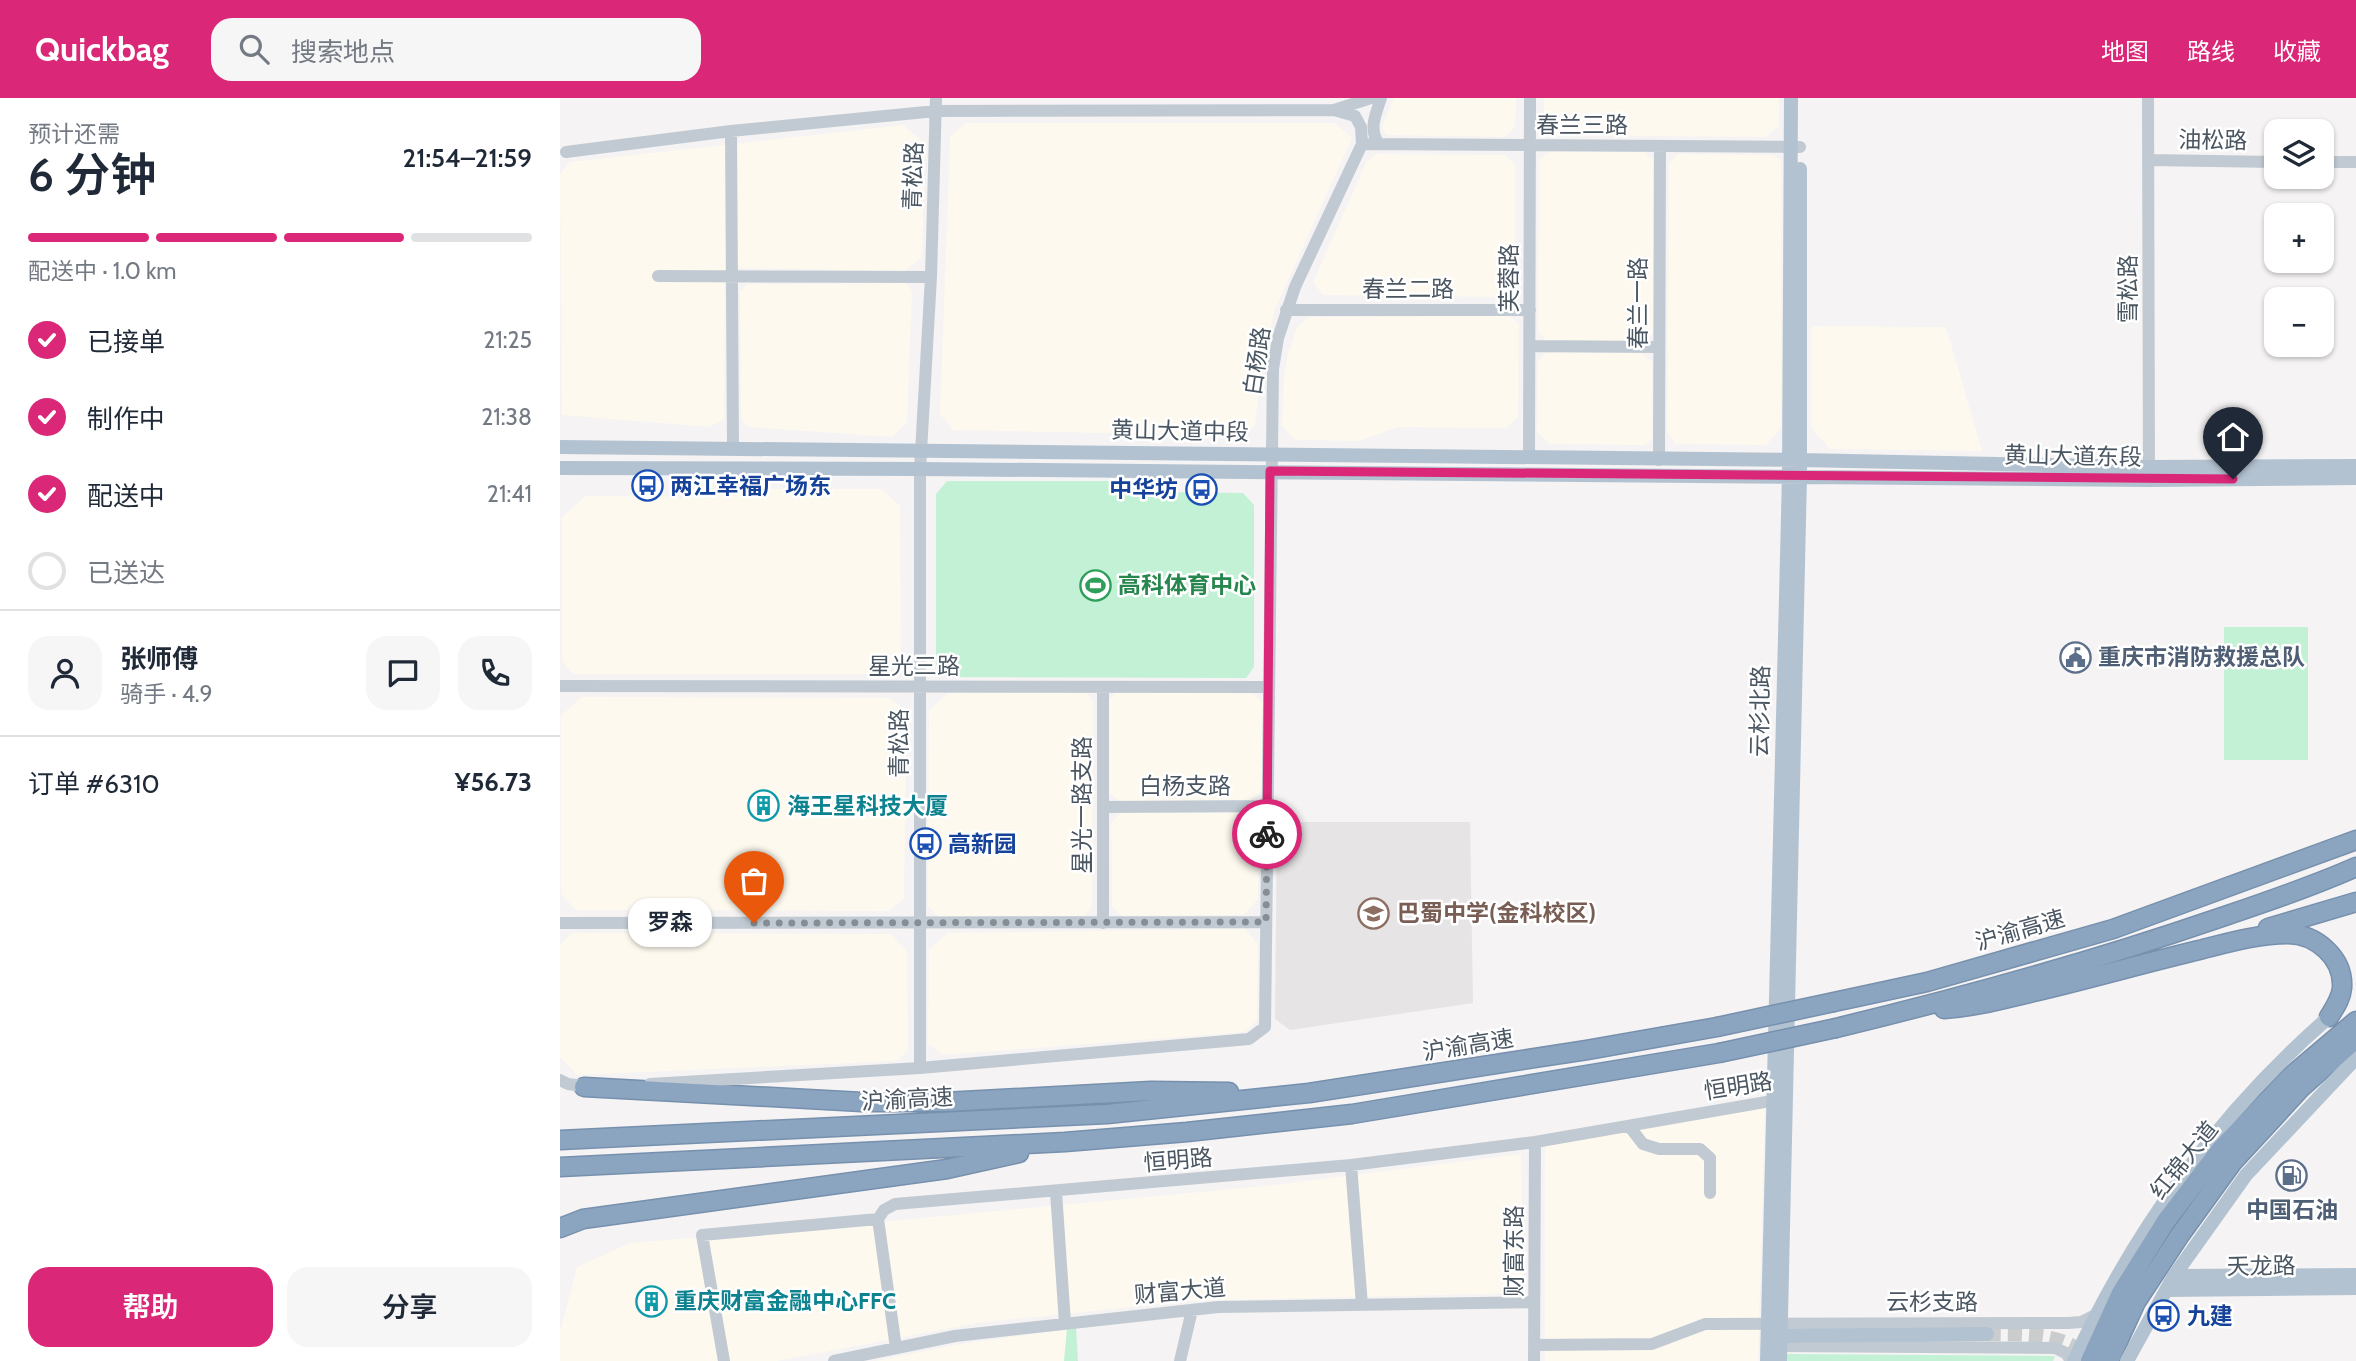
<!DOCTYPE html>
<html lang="zh">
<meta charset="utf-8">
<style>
:root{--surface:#fff;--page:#f6f6f7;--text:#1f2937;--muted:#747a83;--line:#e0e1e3;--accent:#db2777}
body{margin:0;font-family:Cabin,"Noto Sans SC",sans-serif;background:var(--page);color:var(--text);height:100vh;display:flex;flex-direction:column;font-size:26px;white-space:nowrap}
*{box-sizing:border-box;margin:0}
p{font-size:23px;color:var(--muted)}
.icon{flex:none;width:38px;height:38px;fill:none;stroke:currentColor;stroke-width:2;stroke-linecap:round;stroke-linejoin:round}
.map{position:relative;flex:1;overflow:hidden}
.details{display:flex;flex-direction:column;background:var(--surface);width:560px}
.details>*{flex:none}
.tools{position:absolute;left:1704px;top:21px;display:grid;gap:14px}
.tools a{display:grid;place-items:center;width:70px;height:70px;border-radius:14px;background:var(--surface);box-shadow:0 2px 5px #0004;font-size:35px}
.pin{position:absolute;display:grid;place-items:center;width:60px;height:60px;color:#fff;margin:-72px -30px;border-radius:50% 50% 50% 0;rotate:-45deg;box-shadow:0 0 7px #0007}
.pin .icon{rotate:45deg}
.courier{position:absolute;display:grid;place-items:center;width:70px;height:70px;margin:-35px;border:5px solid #db2777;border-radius:50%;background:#fff;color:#222;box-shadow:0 2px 9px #0007}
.bubble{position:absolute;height:49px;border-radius:21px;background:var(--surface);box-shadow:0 2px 5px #0004;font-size:23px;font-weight:600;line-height:49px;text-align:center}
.headline em{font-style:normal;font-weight:600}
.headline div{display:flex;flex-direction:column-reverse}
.headline{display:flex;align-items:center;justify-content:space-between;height:119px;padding:0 28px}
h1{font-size:46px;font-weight:600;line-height:52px}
.bar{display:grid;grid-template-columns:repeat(4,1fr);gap:10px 7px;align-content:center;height:84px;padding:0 28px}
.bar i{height:9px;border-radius:5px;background:var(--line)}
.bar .active{background:var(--accent)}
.bar p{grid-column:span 4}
.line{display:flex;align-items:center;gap:18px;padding:0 28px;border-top:2px solid var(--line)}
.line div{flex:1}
.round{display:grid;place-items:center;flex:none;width:74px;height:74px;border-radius:21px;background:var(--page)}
ol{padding:0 28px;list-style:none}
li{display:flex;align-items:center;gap:21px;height:77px}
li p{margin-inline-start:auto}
li .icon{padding:7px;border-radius:50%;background:var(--accent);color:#fff;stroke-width:4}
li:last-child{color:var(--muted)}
li i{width:38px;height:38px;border:4px solid var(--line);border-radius:50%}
.action{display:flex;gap:14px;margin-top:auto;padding:14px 28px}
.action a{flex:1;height:80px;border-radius:21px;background:var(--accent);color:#fff;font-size:28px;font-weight:600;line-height:80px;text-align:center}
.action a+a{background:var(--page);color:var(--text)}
header{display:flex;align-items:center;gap:42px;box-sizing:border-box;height:98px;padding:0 35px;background:var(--accent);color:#fff}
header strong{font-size:33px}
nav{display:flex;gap:38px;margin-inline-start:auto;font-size:24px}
.search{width:490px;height:63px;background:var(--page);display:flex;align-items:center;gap:18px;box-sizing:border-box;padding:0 24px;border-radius:21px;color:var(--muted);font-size:26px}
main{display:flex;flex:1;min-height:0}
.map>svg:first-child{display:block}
</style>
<header>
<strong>Quickbag</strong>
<div class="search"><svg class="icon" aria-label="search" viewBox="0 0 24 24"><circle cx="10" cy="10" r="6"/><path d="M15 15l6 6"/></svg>搜索地点</div>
<nav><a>地图</a><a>路线</a><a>收藏</a></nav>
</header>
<main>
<section class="details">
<div class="headline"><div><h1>6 分钟</h1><p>预计还需</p></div><em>21:54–21:59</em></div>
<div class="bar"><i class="active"></i><i class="active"></i><i class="active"></i><i></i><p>配送中 · 1.0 km</p></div>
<ol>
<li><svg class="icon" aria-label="check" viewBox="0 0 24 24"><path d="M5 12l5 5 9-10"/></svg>已接单<p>21:25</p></li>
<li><svg class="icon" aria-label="check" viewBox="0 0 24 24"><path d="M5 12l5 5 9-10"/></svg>制作中<p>21:38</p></li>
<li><svg class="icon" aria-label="check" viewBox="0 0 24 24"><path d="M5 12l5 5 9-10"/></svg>配送中<p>21:41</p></li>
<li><i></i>已送达</li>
</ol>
<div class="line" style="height:126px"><a class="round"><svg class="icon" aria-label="person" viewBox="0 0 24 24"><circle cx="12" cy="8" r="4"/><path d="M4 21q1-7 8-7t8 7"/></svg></a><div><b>张师傅</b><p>骑手 · 4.9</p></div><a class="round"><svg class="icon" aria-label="chat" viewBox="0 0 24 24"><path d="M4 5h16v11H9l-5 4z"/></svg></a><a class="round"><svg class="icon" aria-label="phone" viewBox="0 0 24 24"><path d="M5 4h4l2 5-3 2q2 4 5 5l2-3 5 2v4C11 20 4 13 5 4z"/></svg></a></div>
<div class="line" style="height:91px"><div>订单 #6310</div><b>¥56.73</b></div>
<div class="action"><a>帮助</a><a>分享</a></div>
</section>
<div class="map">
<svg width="1796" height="1263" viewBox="0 0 1796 1263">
<rect width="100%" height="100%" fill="#f5f3f3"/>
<!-- commercial -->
<path fill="#fdf9ef" d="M 834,0 L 956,0 L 955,29 L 945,39 L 827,37 L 822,29 Z
M 984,0 L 1219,0 L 1219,28 L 1205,39 L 995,37 L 984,24 Z
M 405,25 L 775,25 L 792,40 L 715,211 L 702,267 L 695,327 L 683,338 L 393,332 L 380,316 L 390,39 Z
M 343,27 L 365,46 L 362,159 L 345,173 L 165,170 L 164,321 L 150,329 L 2,317 L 0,76 L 10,64 Z
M 989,54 L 1084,54 L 1093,62 L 1093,236 L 1084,244 L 987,244 L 978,234 L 979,62 Z
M 817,56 L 945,57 L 955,66 L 955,187 L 943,199 L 763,197 L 753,184 L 807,63 Z
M 1118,56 L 1213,57 L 1221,62 L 1221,330 L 1206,347 L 1116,346 L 1107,335 L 1109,65 Z
M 346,185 L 352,193 L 347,324 L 332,339 L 189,329 L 181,321 L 180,193 L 187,186 Z
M 951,218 L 959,227 L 958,319 L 946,330 L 838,329 L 799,343 L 735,342 L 722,328 L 724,277 L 728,257 L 737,229 L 749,219 Z
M 1251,228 L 1386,229 L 1422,353 L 1270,351 L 1251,330 Z
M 986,255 L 1081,255 L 1092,264 L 1092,341 L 1085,347 L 990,346 L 977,334 L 978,263 Z
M 187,391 L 322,391 L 340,408 L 341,557 L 319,576 L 13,576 L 2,563 L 2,419 L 26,398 L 141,399 Z
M 556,594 L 690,594 L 703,604 L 702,693 L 690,702 L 560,704 L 546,692 L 547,604 Z
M 388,595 L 526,595 L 533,603 L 532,809 L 524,818 L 378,819 L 368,808 L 369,612 Z
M 21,599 L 330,600 L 347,615 L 344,801 L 329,813 L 16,812 L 1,796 L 1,618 Z
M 560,715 L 690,715 L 699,722 L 698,801 L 684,817 L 562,818 L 552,809 L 551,724 Z
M 685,831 L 698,846 L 697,922 L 685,934 L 383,957 L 368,946 L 369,851 L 388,835 Z
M 12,835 L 330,836 L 347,853 L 348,953 L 336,963 L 17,977 L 0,959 L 0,847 Z
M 1205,1009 L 1198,1263 L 985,1263 L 985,1048 Z
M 961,1056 L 964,1195 L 630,1203 L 417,1225 L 217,1263 L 0,1263 L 0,1234 L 17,1169 L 70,1145 L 320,1124 L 714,1087 Z
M 507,1231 L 504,1263 L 316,1263 L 395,1247 Z"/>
<!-- education -->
<path fill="#e6e4e5" d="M 717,724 L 910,724 L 913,905 L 730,932 L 715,921 Z"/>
<!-- green -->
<path fill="#c3f1d5" d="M 387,383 L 555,383 L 593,394 L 683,395 L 694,407 L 694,569 L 686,580 L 390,579 L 376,567 L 376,396 Z
M 1664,529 L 1748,529 L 1748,662 L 1664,662 Z
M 516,1230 L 518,1263 L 504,1263 L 507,1231 Z
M 1227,1256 L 1495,1258 L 1493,1263 L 1227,1263 Z"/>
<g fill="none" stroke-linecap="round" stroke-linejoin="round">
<!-- major-tunnel -->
<path stroke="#caccce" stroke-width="14" stroke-dasharray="14 7" stroke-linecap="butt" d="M 1427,1236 C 1460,1237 1502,1233 1528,1259"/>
<defs>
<path id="highway" d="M 1708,830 L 1796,804
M 1274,904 L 1367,884 L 1553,831 L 1796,742
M 1384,911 C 1416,909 1447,900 1478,893 C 1532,880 1585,865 1639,852 C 1667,845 1698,836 1728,836 C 1756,836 1784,860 1782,890 C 1781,901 1775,909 1769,919
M 1276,930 C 1404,899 1531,864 1656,821 C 1703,805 1751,789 1796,769
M 24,989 L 302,1004 L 385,1004 L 591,993 L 669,994
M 0,1042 L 547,1016 L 749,995 L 1027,952 L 1157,929
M 0,1069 L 505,1044 L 627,1034 L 792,1016 L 1159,955
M 0,1130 L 23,1121 L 387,1071 L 459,1055
M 1530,1263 L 1561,1195 L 1606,1123 L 1661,1051 L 1730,979 L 1796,923
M 1549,1263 L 1576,1204 L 1620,1137 L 1672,1065 L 1741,990 L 1796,941"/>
</defs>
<!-- highway casing -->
<use href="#highway" stroke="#7690ad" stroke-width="21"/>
<!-- minor -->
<path stroke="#c1cad2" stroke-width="12" d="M 1588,0 L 1589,378
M 171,33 L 173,350
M 802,46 L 1240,49
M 819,46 C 808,31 816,16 821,0
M 6,54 L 171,33 L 376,13 L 774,12
M 1588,62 L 1717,64
M 1762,64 L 1796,64
M 98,178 L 371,179
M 726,212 L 970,212
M 970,248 L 1098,249
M 969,360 L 970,0
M 1099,362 L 1100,48
M 0,588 L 709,589
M 543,589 L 543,825
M 543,709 L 708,708
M 0,825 L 706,824
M 360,970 L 360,371 L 371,179 L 376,0
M 0,982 L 8,986 L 30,989
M 90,986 L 360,970 L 689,941 L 705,929 L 713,271 L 718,240 L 735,189 L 802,46 L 801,29 L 795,18 L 774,12 L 811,0
M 1069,1028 L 1083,1046 L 1099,1051 L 1140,1051 L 1150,1060 L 1150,1095
M 791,1067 L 802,1207
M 496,1094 L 505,1225
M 318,1121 L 336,1250
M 975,1247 L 1092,1246 L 1145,1226 L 1508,1225 L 1521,1224 L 1535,1217
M 1211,1248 L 1495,1250 L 1506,1255 L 1511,1263
M 164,1263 L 142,1137 L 318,1121 L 324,1112 L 335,1106 L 791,1067 L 975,1044 L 1223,1001
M 274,1263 L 395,1238 L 658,1209 L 974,1204
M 620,1263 L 632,1212
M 974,1263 L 975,1044"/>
<!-- major -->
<path stroke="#b3c2d1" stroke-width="14" d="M 0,349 L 1240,362 L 1589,369 L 1796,368
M 0,370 L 360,371 L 1589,382 L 1796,380
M 1614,1178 L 1796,1177
M 1606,1192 L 1796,1190
M 1215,1238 L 1427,1236
M 1207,1263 L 1229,378 L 1231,0
M 1220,1263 L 1240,378 L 1240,71
M 1514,1263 C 1574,1132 1660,1014 1769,919
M 1567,1263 L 1614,1178 L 1686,1077 L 1796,960"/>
<!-- highway -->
<use href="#highway" stroke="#8ba5c1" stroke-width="18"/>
<defs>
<path id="highway-bridge" d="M 1157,929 L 1274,904
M 1159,955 L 1276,930"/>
</defs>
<!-- highway-bridge casing -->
<use href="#highway-bridge" stroke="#7690ad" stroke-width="21" stroke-linecap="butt"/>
<!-- highway-bridge -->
<use href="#highway-bridge" stroke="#8ba5c1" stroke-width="18"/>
</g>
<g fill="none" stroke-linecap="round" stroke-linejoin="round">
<!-- done -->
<path stroke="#868d94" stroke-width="7" stroke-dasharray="0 12.6" d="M 194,825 L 706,824 L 707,736"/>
<!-- route -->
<path stroke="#db2777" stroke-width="9" d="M 707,736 L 710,373 L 1673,381"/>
</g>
<!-- icons -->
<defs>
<symbol id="bus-ring" viewBox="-11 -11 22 22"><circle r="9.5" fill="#fff" stroke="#1a4fb4" stroke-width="1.5"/><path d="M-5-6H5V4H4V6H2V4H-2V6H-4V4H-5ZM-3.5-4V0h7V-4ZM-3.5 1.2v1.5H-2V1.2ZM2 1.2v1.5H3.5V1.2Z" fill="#1a4fb4"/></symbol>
<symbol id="stadium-ring" viewBox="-11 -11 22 22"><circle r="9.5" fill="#fff" stroke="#2e9e5b" stroke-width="1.5"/><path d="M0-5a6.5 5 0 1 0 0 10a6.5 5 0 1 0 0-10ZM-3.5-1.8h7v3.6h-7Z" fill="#2e9e5b"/></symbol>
<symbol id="civic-ring" viewBox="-11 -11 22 22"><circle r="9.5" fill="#fff" stroke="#5c6f8a" stroke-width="1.5"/><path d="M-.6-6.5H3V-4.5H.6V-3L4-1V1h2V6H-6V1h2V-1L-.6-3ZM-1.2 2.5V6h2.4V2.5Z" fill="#5c6f8a"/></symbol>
<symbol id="building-ring" viewBox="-11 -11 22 22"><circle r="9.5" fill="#fff" stroke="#0f9aa8" stroke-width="1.5"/><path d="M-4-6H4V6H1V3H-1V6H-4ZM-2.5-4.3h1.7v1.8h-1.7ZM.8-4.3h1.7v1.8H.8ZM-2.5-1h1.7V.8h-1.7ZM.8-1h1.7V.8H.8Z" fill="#0f9aa8"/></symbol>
<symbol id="school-ring" viewBox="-11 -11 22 22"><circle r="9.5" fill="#fff" stroke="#8d6e63" stroke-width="1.5"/><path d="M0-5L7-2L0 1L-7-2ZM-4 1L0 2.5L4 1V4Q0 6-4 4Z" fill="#8d6e63"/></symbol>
<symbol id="fuel-ring" viewBox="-11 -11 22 22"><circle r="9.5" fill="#fff" stroke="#5c6f8a" stroke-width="1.5"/><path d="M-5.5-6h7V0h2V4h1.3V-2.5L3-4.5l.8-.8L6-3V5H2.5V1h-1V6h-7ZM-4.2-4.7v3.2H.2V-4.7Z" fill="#5c6f8a"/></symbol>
</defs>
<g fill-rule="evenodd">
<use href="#bus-ring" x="70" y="370" width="35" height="35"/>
<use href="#bus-ring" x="624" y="374" width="35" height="35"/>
<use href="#stadium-ring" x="518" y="470" width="35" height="35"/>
<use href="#civic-ring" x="1498" y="542" width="35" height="35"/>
<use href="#building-ring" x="186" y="690" width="35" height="35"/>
<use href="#bus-ring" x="348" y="728" width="35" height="35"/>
<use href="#school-ring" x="796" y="798" width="35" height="35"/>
<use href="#fuel-ring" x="1714" y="1060" width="35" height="35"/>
<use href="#building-ring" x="74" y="1186" width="35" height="35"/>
<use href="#bus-ring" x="1586" y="1200" width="35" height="35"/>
</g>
<g text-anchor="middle" stroke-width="5" stroke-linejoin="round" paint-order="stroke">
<!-- street labels -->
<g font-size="23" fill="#4a5661" stroke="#fff">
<text x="1022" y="35">春兰三路</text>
<text transform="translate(1653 42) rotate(1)" y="8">油松路</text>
<text transform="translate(353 78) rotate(-88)" y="8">青松路</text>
<text transform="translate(949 180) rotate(-90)" y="8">芙蓉路</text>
<text x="848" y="199">春兰二路</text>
<text transform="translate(1568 191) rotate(-90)" y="8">雪松路</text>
<text transform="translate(1078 205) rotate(-90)" y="8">春兰一路</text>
<text transform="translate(697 263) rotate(-82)" y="8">白杨路</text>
<text transform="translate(620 333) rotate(1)" y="8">黄山大道中段</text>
<text transform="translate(1513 358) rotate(1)" y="8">黄山大道东段</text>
<text x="354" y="576">星光三路</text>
<text transform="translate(1200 613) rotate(-89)" y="8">云杉北路</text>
<text transform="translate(339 645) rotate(-90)" y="8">青松路</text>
<text x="625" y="696">白杨支路</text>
<text transform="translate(522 707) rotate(-90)" y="8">星光一路支路</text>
<text transform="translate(1460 832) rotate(-16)" y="8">沪渝高速</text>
<text transform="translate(908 947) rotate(-9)" y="8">沪渝高速</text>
<text transform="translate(1178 988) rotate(-9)" y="8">恒明路</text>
<text transform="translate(347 1001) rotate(-3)" y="8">沪渝高速</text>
<text transform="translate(618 1062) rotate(-5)" y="8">恒明路</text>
<text transform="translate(1624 1062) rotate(-51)" y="8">红锦大道</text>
<text transform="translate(954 1153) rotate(-90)" y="8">财富东路</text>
<text transform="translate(1701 1168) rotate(-1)" y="8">天龙路</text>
<text transform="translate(620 1193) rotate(-5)" y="8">财富大道</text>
<text x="1372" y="1212">云杉支路</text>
</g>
<!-- transit labels -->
<g font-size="23" font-weight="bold" fill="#164399" stroke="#fff" text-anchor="start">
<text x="110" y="396">两江幸福广场东</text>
<text x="618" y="399" text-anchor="end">中华坊</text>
<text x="388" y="754">高新园</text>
<text x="1627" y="1226">九建</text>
</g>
<!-- leisure labels -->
<g font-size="23" font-weight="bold" fill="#27864d" stroke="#fff" text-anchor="start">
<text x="558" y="495">高科体育中心</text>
</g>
<!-- service labels -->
<g font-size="23" font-weight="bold" fill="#4e5e75" stroke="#fff" text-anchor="start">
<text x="1538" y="567">重庆市消防救援总队</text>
<text x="1732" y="1120" text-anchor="middle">中国石油</text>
</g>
<!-- culture labels -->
<g font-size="23" font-weight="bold" fill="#0d838f" stroke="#fff" text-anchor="start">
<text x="227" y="716">海王星科技大厦</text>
<text x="114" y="1211">重庆财富金融中心FFC</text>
</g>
<!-- education labels -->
<g font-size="23" font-weight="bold" fill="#785e54" stroke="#fff" text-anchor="start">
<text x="837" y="823">巴蜀中学(金科校区)</text>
</g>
</g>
</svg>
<div class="tools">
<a><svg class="icon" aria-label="layers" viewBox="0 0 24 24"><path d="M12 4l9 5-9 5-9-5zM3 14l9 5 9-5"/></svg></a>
<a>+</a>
<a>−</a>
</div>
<div class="pin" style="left:194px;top:825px;background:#ea580c"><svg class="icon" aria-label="bag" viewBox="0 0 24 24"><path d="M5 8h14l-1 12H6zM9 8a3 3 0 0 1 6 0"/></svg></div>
<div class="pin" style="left:1673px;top:381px;background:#1f2937"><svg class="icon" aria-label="home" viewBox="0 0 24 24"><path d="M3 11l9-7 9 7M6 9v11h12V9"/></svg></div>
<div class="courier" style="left:707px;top:736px"><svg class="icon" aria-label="bike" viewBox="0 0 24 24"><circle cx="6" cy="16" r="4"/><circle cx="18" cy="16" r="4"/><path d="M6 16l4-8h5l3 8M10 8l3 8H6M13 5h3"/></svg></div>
<div class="bubble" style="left:68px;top:800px;width:84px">罗森</div>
</div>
</main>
